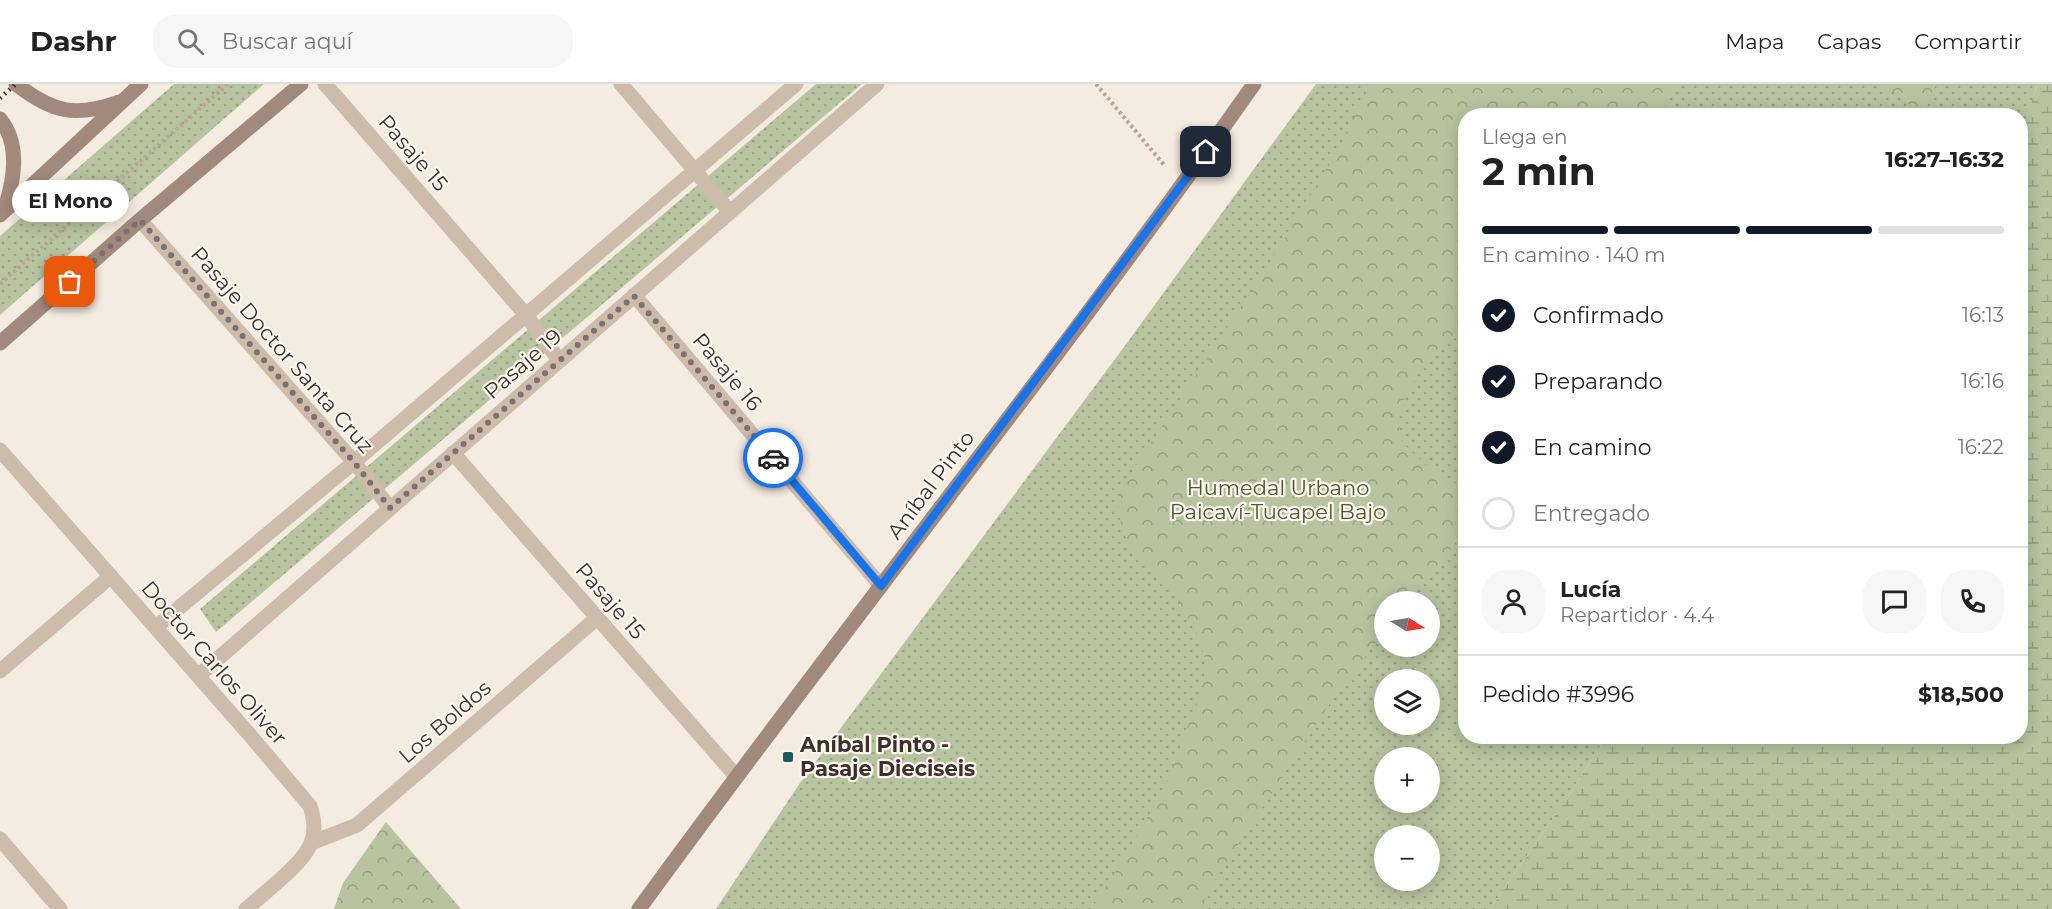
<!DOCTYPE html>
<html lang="es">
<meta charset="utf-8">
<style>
:root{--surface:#fff;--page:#f6f6f6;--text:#222;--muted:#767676;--line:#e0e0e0;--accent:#111827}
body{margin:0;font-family:Montserrat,sans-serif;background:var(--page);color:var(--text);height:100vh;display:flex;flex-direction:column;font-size:22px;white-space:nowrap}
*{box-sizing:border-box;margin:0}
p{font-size:20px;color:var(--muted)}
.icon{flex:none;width:33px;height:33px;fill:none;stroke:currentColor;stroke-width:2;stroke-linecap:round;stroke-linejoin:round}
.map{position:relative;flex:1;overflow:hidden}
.side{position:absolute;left:1458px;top:24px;width:570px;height:636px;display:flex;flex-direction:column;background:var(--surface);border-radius:24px;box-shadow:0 3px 15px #0003}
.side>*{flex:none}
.needle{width:39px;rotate:101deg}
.fabs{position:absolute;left:1374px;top:507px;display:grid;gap:12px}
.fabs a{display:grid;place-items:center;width:66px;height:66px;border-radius:50%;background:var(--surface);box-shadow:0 3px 15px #0003;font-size:30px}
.pin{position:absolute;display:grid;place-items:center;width:51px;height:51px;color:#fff;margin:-26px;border-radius:12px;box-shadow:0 3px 9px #0006}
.courier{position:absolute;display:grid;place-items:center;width:60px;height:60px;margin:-30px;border:4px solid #1a73e8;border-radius:50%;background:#fff;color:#222;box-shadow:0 2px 8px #0007}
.bubble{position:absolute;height:42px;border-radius:21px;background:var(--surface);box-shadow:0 3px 15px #0003;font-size:20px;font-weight:700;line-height:42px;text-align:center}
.headline em{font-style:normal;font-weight:700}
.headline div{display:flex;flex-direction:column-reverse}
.headline{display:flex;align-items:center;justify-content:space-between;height:102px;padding:0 24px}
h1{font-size:39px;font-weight:700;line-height:45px}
.bar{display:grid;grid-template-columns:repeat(4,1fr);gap:9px 6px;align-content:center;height:72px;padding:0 24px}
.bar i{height:8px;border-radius:4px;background:var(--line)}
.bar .selected{background:var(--accent)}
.bar p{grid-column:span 4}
.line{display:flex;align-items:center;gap:15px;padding:0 24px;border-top:2px solid var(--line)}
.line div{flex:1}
.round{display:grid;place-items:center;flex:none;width:63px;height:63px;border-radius:24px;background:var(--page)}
ol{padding:0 24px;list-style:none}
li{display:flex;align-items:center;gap:18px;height:66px}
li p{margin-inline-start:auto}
li .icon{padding:6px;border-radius:50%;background:var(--accent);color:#fff;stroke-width:4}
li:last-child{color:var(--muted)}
li i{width:33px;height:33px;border:3px solid var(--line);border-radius:50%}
header{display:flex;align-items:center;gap:36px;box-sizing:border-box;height:84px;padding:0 30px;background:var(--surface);border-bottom:2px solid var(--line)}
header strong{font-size:28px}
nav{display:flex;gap:33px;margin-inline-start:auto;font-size:21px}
.search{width:420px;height:54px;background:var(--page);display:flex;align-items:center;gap:15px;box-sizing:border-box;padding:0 21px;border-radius:24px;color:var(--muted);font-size:22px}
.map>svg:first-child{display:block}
</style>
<header>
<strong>Dashr</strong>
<div class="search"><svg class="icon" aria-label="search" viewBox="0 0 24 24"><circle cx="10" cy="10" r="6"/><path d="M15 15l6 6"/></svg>Buscar aquí</div>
<nav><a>Mapa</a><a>Capas</a><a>Compartir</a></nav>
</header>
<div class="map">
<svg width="2052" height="825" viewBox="0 0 2052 825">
<defs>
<pattern id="grass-dots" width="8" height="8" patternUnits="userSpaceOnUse" patternTransform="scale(1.5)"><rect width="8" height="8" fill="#b8c4a0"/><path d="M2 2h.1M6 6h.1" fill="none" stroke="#97a083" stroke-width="1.8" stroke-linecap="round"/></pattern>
<pattern id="forest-crowns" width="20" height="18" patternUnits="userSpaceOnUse" patternTransform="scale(1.5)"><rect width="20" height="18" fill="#b8c4a0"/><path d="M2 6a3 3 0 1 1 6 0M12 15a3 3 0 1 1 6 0" fill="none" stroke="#97a083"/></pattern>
<pattern id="wetland-marsh" width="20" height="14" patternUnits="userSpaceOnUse" patternTransform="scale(1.5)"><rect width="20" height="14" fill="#b8c4a0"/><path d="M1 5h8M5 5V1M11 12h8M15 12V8" fill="none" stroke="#97a083"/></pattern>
</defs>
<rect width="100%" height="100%" fill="#f4ebe1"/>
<!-- grass -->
<path fill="url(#grass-dots)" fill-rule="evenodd" d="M 174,0 L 264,0 L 0,231 L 0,152 Z
M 816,0 L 862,0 L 216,548 L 200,525 Z
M 1316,0 L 2038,0 L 2021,49 L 2020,32 L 1466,32 L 1466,652 L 1606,653 L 1571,708 L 1490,825 L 716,825 L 800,699 L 1124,263 ZM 1384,518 L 1430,518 L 1430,562 L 1384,562 ZM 1384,596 L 1430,596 L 1430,640 L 1384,640 ZM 1384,674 L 1430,674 L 1430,718 L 1384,718 ZM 1384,752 L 1430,752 L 1430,796 L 1384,796 Z"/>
<!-- forest -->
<path fill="url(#forest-crowns)" d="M 1370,0 L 1677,0 L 1661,31 L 1466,32 L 1465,247 L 1423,280 L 1404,316 L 1398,333 L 1402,358 L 1425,380 L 1448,397 L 1465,402 L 1465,453 L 1457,457 L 1408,517 L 1384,518 L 1384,548 L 1332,616 L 1208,807 L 1201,825 L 1092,825 L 1134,757 L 1165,701 L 1198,617 L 1207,583 L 1199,554 L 1172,505 L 1146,479 L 1123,450 L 1118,422 L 1122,403 L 1265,186 L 1336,69 Z
M 1881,0 L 1937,0 L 1924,20 L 1910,21 Z
M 386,738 L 461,825 L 334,825 L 343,799 Z"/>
<!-- wetland -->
<path fill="url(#wetland-marsh)" d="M 2038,0 L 2052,0 L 2052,825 L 1490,825 L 1571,708 L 1606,653 L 2020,652 L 2020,50 Z"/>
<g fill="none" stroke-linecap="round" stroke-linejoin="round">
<!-- path -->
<path stroke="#b9a596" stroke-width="4" stroke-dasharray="3 3" stroke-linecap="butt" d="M 1096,0 L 1165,82
M 0,200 L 228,0"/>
<!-- street -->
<path stroke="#cdbbac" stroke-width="15" d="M 325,0 L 526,231 L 559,276
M 621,0 L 730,128
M 140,136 L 354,378 L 390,424
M 634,211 L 881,502
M 0,366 L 249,650 L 310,722 C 314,735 316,746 311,759 C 304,779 263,810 246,825
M 453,369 L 736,692
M 156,543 L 354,378 L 796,0
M 0,587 L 111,492
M 198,592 L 877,0
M 0,755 L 60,825
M 311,759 L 357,741 L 597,534"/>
<!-- secondary -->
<path stroke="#a18a7d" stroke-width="15" d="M 16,0 C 52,28 75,34 119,18
M 0,35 C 21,61 14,97 4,127
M 0,131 L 141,0
M 0,259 L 140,136 L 301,0
M 639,825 C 841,547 1057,280 1254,0"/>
<!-- rail -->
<path stroke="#3b302b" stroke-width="4.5" stroke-dasharray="1.5 4.5" stroke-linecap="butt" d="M 0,14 L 16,0"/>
</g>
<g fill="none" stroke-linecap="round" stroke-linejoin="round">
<!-- done -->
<path stroke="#7c716b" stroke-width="6" stroke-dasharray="0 10.8" d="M 70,198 L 140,136 L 354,378 L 390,424 L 634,212 L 773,374"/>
<!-- route -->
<path stroke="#1a73e8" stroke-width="8" d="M 773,374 L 881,502 L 1206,68"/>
</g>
<!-- markers -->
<rect fill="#1f5a5e" stroke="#fbf5ee" stroke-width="2" x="782" y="667" width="12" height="12" rx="3"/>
<g text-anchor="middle" stroke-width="4.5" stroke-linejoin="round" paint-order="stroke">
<!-- street labels -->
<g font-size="21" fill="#3b302b" stroke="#fbf5ee">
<text transform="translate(413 69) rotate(49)" y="7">Pasaje 15</text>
<text transform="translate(282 266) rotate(49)" y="7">Pasaje Doctor Santa Cruz</text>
<text transform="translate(523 280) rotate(-41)" y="7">Pasaje 19</text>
<text transform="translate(727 288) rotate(50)" y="7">Pasaje 16</text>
<text transform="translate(931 401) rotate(-53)" y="7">Aníbal Pinto</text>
<text transform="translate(610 517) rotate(49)" y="7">Pasaje 15</text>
<text transform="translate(214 579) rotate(49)" y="7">Doctor Carlos Oliver</text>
<text transform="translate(445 638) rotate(-41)" y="7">Los Boldos</text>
</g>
<!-- park labels -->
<g font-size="21" fill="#4a5a2e" stroke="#fbf5ee">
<text x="1278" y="411">Humedal Urbano<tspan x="1278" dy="24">Paicaví-Tucapel Bajo</tspan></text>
</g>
<!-- poi labels -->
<g font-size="21" font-weight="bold" fill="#3b302b" stroke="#fbf5ee" text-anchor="start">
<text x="800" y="668">Aníbal Pinto -<tspan x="800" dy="24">Pasaje Dieciseis</tspan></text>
</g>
</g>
</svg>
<div class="fabs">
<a><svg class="needle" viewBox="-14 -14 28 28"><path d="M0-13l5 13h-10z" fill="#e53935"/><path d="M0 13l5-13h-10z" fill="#767676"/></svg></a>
<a><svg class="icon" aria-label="layers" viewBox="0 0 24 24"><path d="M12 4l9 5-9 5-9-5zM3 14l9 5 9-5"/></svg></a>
<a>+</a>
<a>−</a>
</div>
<div class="pin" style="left:70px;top:198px;background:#ea580c"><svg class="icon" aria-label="bag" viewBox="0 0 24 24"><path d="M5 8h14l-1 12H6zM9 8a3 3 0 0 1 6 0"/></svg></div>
<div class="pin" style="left:1206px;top:68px;background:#1f2937"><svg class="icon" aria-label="home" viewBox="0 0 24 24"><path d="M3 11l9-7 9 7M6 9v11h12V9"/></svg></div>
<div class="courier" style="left:773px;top:374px"><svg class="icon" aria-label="car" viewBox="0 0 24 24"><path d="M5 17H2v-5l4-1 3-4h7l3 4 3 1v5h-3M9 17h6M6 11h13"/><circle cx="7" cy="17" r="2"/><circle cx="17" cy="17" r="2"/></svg></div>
<div class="bubble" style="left:12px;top:96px;width:117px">El Mono</div>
<section class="side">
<div class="headline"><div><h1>2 min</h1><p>Llega en</p></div><em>16:27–16:32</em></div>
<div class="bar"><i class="selected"></i><i class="selected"></i><i class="selected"></i><i></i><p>En camino · 140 m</p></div>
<ol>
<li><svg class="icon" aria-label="check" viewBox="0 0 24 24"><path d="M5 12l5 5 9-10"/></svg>Confirmado<p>16:13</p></li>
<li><svg class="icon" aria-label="check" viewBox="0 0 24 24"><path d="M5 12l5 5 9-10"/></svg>Preparando<p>16:16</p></li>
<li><svg class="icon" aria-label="check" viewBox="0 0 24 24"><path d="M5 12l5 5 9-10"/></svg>En camino<p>16:22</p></li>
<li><i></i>Entregado</li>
</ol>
<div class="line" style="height:108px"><a class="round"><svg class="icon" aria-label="person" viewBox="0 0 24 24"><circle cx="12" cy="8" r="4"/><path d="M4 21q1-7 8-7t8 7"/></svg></a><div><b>Lucía</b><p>Repartidor · 4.4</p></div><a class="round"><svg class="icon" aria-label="chat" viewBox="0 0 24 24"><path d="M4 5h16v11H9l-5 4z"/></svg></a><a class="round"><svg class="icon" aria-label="phone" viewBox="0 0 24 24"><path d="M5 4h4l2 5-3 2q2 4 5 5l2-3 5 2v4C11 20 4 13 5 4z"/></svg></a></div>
<div class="line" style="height:78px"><div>Pedido #3996</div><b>$18,500</b></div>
</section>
</div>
